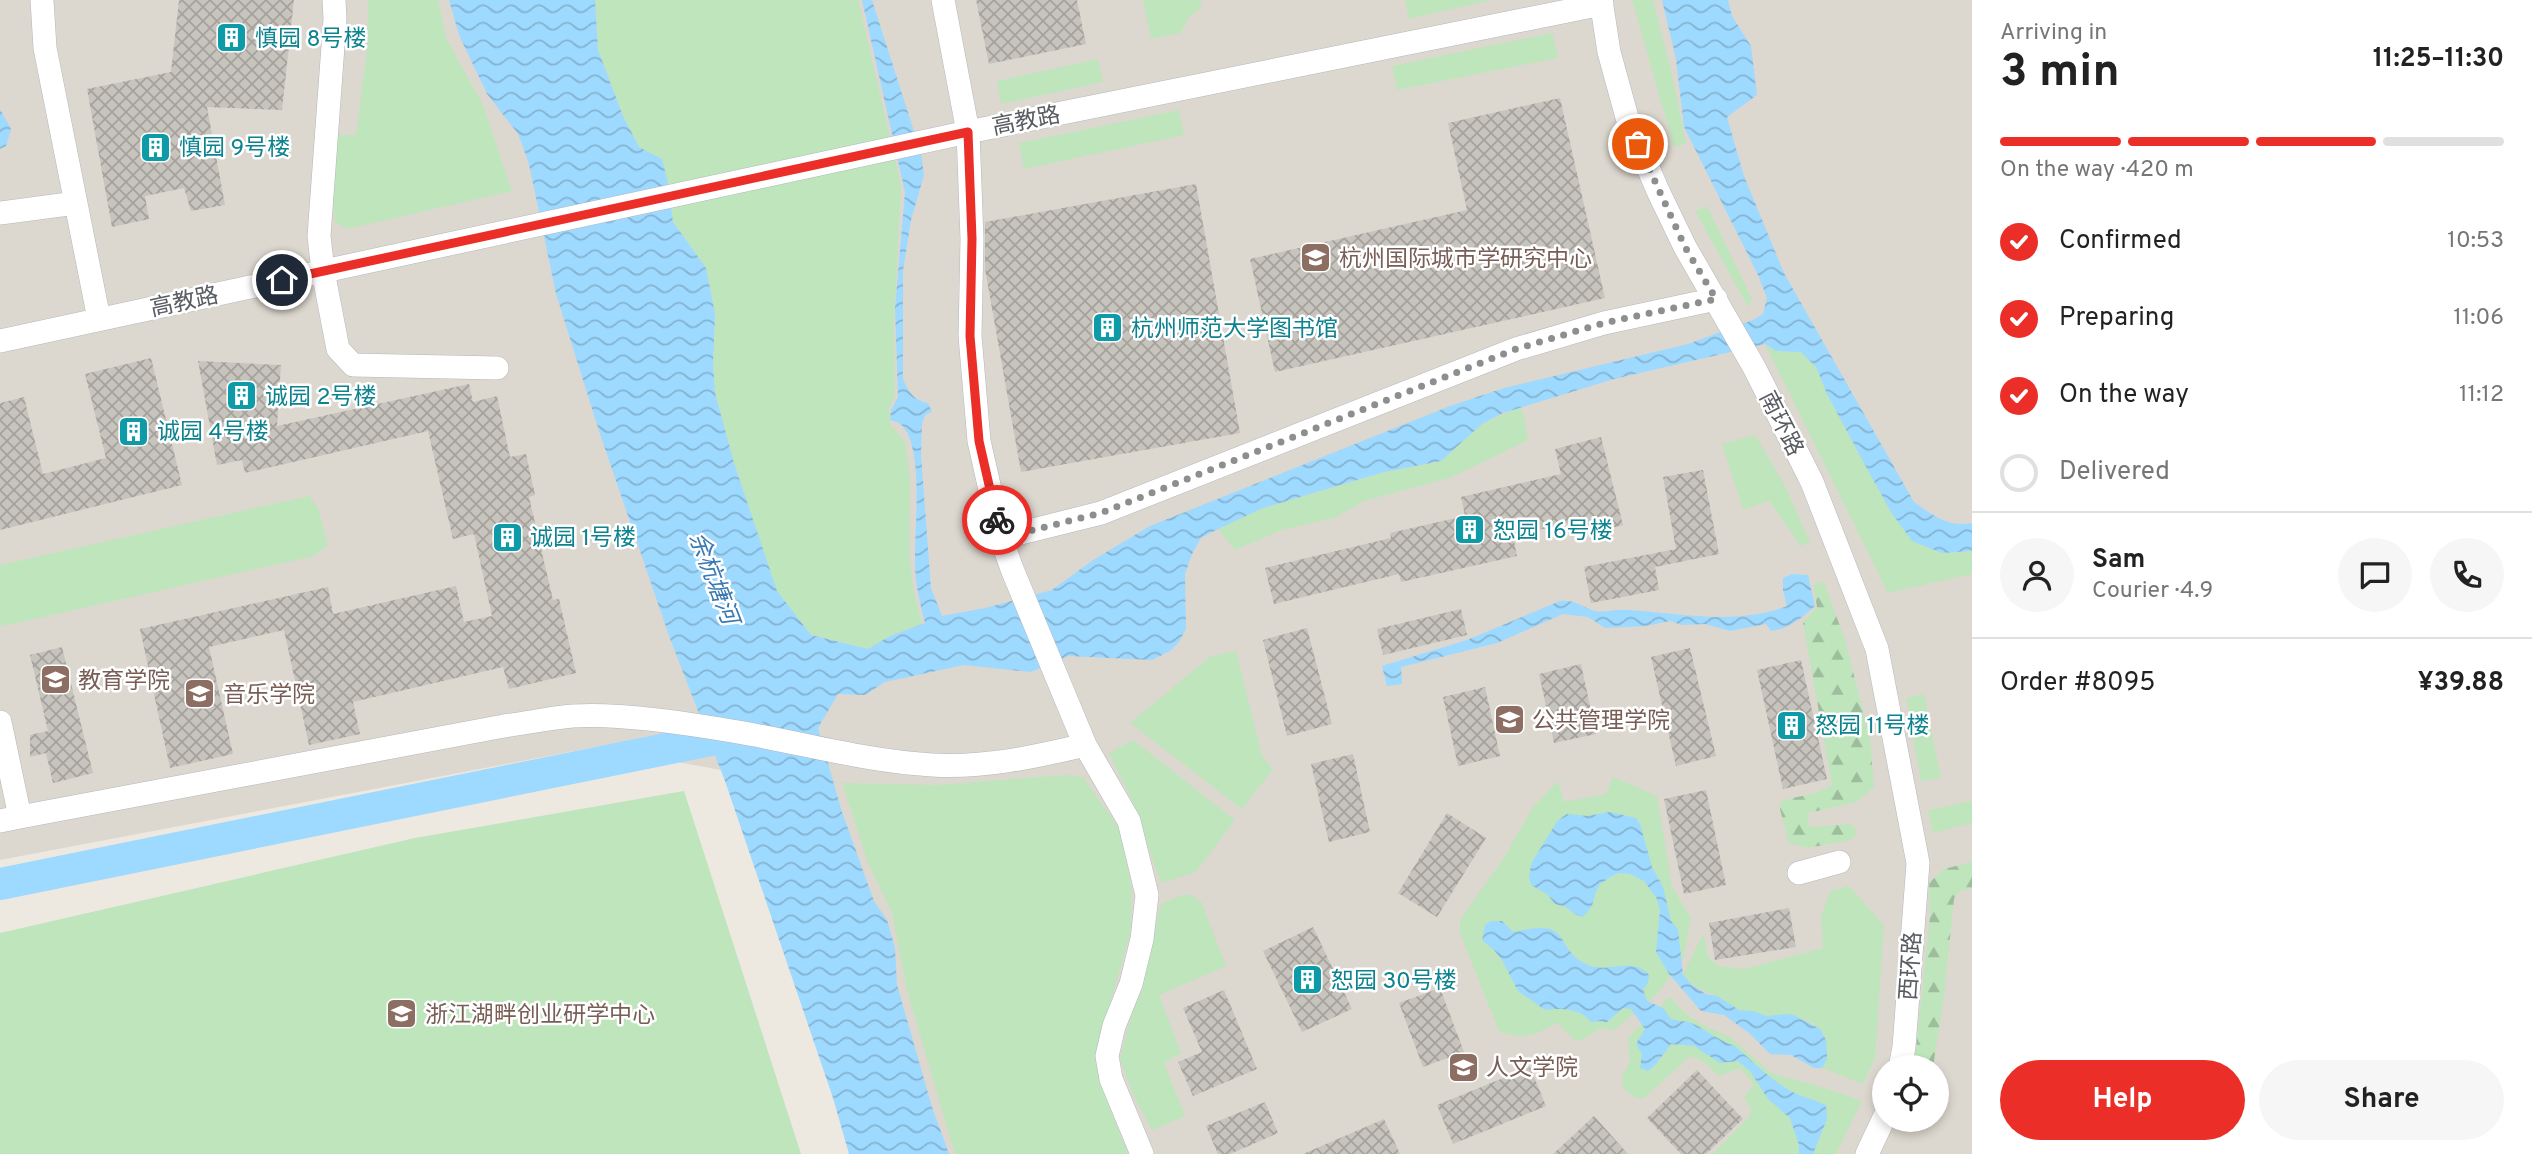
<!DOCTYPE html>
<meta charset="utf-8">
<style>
:root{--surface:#fff;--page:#f6f6f6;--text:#222;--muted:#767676;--line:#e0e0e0;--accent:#eb2e27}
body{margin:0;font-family:Overpass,"Noto Sans SC",sans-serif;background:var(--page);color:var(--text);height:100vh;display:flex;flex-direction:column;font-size:26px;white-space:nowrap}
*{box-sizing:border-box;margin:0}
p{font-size:23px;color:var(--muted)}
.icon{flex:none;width:38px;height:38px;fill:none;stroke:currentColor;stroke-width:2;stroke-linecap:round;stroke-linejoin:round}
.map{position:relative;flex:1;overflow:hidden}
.panel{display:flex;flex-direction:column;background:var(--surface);width:560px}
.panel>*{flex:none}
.fabs{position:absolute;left:1872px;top:1055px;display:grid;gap:14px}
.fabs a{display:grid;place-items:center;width:77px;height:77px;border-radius:50%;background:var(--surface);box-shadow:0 4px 10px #0003;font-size:35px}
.pin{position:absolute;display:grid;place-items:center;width:60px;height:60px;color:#fff;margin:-30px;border:4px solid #fff;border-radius:50%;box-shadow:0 2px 7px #0007}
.courier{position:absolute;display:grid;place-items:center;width:70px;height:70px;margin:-35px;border:5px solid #eb2e27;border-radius:50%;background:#fff;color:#222;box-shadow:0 2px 9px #0007}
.overview em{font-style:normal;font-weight:700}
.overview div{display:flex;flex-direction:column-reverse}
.overview{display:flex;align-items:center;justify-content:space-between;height:119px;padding:0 28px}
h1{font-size:46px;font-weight:700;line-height:52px}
.bar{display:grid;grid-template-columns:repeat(4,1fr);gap:10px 7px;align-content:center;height:84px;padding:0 28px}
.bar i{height:9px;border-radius:5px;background:var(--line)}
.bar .active{background:var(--accent)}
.bar p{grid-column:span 4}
.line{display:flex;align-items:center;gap:18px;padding:0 28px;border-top:2px solid var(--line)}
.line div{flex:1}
.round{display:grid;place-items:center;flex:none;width:74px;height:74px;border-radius:37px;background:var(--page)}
ol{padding:0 28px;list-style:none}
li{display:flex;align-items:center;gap:21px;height:77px}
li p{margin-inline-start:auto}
li .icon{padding:7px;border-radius:50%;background:var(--accent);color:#fff;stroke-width:4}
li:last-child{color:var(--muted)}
li i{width:38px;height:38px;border:4px solid var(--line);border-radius:50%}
.action{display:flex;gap:14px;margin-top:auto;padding:14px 28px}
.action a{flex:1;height:80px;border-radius:42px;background:var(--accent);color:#fff;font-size:28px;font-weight:700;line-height:80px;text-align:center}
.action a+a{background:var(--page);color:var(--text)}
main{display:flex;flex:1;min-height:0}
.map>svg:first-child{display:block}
</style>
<main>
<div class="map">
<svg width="1972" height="1154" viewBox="0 0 1972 1154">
<defs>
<pattern id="forest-firs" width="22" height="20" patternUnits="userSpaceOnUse" patternTransform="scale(1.75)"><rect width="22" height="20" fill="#bee5bc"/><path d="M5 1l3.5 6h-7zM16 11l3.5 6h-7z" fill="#9dbd9c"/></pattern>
<pattern id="water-waves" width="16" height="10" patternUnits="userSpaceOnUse" patternTransform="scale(1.75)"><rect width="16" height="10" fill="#9ed9ff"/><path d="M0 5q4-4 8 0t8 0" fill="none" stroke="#84b3d2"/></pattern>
<pattern id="building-cross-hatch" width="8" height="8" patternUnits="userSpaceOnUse" patternTransform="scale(1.75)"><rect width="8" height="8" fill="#c7c4be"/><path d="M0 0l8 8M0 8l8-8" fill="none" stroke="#a5a29e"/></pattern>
</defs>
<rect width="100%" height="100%" fill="#ede9e0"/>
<!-- education -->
<path fill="#ddd8cf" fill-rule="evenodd" d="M 0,0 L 1972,0 L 1972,1154 L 933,1154 L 808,786 L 596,747 L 0,860 ZM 1885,1068 L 1937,1068 L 1937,1120 L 1885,1120 Z"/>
<!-- green -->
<path fill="#bee5bc" d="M 368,0 L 438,0 L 446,38 L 484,107 L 512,191 L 347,229 L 335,221 L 333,207 L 337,135 L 356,135 L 367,50 Z
M 595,0 L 858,0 L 901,185 L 894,324 L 895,395 L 889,408 L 890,425 L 905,441 L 910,480 L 909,551 L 913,588 L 922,624 L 890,636 L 868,649 L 811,635 L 777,591 L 734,463 L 715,393 L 713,362 L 715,314 L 706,268 L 673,222 L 662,159 L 639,147 L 623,116 L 598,50 Z
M 1143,0 L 1200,0 L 1202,7 L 1189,17 L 1181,33 L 1151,39 Z
M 1405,0 L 1492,0 L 1409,19 Z
M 1632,0 L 1653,0 L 1672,74 L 1686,144 L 1674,147 Z
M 1552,33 L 1558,58 L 1397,90 L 1392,66 Z
M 1098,59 L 1103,82 L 1001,104 L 997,81 Z
M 1179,110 L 1184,135 L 1024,169 L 1019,143 Z
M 1707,206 L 1752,299 L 1748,307 L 1695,211 Z
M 1765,344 L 1776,351 L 1801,352 L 1816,367 L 1827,394 L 1891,512 L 1960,553 L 1972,551 L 1972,574 L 1888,593 Z
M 1520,407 L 1524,416 L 1528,440 L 1452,477 L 1364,501 L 1334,518 L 1282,530 L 1235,550 L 1218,529 L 1263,508 L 1384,472 L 1441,461 L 1482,424 Z
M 1755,435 L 1785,486 L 1810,542 L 1801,546 L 1769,501 L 1743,510 L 1722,444 Z
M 309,496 L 318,508 L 328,545 L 314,556 L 3,626 L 0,624 L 0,565 Z
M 1236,651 L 1262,756 L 1273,769 L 1242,809 L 1130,723 L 1211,656 Z
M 1924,694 L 1941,778 L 1921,781 L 1906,698 Z
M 1133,740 L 1235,820 L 1196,872 L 1161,883 L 1130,796 L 1109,753 Z
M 1065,775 L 1083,777 L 1121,831 L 1132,891 L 1131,931 L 1095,1056 L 1107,1101 L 1128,1154 L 955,1154 L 907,990 L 892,913 L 868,863 L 842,783 L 937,785 Z
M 1613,777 L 1657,796 L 1672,887 L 1691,918 L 1683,959 L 1656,995 L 1613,1031 L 1602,1028 L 1581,1040 L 1575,1041 L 1557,1022 C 1537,1036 1521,1040 1499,1031 L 1460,933 L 1460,920 L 1505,856 L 1533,807 L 1558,781 L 1564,802 L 1606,794 Z
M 684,791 L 801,1154 L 0,1154 L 0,933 L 415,838 Z
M 1972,801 L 1972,823 L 1933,833 L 1928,810 Z
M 1849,886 L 1884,925 L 1875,1058 L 1863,1084 L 1822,1068 C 1832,1049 1826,1028 1805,1020 C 1794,1016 1779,1019 1767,1016 C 1759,1015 1750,1012 1741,1010 C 1733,1009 1726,1001 1718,997 C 1704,991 1693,987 1683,975 L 1703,933 L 1708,957 L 1719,966 L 1744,969 L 1823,948 L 1821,916 L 1830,891 Z
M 1182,895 L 1192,895 L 1202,903 L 1226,966 L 1159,995 L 1181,1053 L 1164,1063 L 1185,1116 L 1152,1130 L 1133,1094 L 1120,1059 L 1161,904 Z
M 1670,997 L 1686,1014 L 1702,1025 L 1730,1037 L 1771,1073 L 1838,1092 L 1862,1101 L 1836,1154 L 1713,1154 L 1750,1116 L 1751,1109 L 1744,1097 L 1754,1084 L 1740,1068 L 1719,1076 L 1703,1061 L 1690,1056 L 1643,1099 L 1634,1097 L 1623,1088 L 1622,1076 L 1630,1062 L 1628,1038 C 1640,1023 1657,1014 1667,998 Z"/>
<!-- forest -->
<path fill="url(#forest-firs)" d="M 1824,582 L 1845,640 L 1870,738 L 1874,787 L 1857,802 L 1808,813 L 1809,827 L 1851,824 L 1858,832 L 1851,840 L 1807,848 L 1789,843 L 1780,809 L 1781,801 L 1818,792 L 1832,785 L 1803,623 L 1817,607 L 1813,584 Z
M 1972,862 L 1972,888 L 1960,891 L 1954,899 L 1944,996 L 1933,1067 L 1914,1067 L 1930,917 L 1929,883 L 1944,869 Z"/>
<!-- water -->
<path fill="url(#water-waves)" d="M 449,0 L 595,0 L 598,50 L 623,116 L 639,147 L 662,159 L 668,183 L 673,222 L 706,268 L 715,314 L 713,362 L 715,393 L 734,463 L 777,591 L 811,635 L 868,649 L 890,636 L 925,623 C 920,603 915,584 915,563 C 914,530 924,454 904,428 C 901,423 896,422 890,420 L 891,410 L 898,397 L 895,308 L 905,192 L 862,0 L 872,0 L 921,153 L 924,175 L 911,220 L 903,271 L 903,379 C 909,392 913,400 928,403 L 932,412 L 926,414 L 922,423 L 921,455 L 931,588 L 942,616 L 985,608 L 1052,590 L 1093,560 L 1150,526 L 1450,406 L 1504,388 L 1688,344 L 1753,320 L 1763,314 L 1767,298 L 1758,275 L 1684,127 L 1676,59 L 1662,0 L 1728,0 L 1732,16 L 1751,46 L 1757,95 L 1727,117 L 1744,176 L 1784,273 L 1914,502 C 1933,515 1948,528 1972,523 L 1972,551 L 1942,553 L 1912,541 L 1891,512 L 1865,465 L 1827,394 L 1816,367 L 1801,352 L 1776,351 L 1765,344 L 1614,379 L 1503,413 L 1482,424 L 1441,461 L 1384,472 L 1263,508 L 1218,529 L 1201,538 L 1192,554 L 1185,574 L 1186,629 L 1179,642 L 1170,651 L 1152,660 L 1068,656 L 1031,672 L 964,665 L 885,682 L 865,695 L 838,694 L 818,728 L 842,812 L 874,901 L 887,920 L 895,948 L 897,985 L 932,1107 L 949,1154 L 849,1154 L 833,1098 L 725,781 L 669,636 L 599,431 L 556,294 L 529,164 L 518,134 L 487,94 L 459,35 Z
M 0,109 L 11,129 L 6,146 L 0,149 Z
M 1792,574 L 1808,575 L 1815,606 C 1802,618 1789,629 1771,631 L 1766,624 L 1730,631 L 1705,624 L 1682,625 L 1670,621 L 1646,626 L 1605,628 L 1588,617 L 1563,614 L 1497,643 L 1401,667 L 1402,684 L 1387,686 L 1382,666 L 1467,640 L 1560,601 C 1574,599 1582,607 1595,611 C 1604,613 1617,609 1627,610 C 1680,613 1735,626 1787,606 L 1783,590 L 1783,578 Z
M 1610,812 L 1636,818 L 1640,824 L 1652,867 L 1663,887 L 1671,921 L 1678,929 L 1683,975 L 1692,985 L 1706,994 L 1717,996 L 1739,1010 L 1752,1011 L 1767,1016 L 1787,1014 L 1794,1015 L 1820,1029 L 1826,1040 L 1827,1051 L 1827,1059 L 1822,1068 L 1814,1068 L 1791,1055 L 1770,1054 L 1749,1033 L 1724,1015 L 1701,1011 L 1669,974 L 1656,952 L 1660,909 L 1656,897 L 1644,881 L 1630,874 L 1619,873 L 1612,876 L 1600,884 L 1595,894 L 1592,906 L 1583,917 L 1574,914 L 1566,907 L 1555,904 L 1547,894 L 1531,885 L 1529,876 L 1532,862 L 1558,820 L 1567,814 L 1587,816 Z
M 1491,921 L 1502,921 L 1513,932 C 1577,917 1551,949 1588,965 C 1608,974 1633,956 1649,975 L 1648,983 L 1643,989 L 1647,1001 L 1663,1008 L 1671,1019 C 1677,1021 1684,1021 1689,1022 C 1704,1028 1719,1041 1735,1046 C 1752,1061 1769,1078 1789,1090 C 1801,1097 1813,1099 1826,1105 L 1827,1119 L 1813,1154 L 1799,1154 L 1799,1145 L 1790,1118 L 1768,1099 L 1750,1071 L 1738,1061 L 1719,1063 C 1712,1056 1702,1053 1695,1046 L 1671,1044 L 1656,1064 L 1648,1071 L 1640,1068 L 1642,1054 L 1636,1044 L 1645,1029 L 1631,1009 L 1623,1008 L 1606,1023 L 1601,1021 L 1591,1022 C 1581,1008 1560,1008 1545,1010 L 1518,991 L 1502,960 L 1494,950 L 1482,940 L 1485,925 Z"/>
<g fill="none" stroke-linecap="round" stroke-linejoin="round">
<!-- river -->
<path stroke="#9ed9ff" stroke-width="32" d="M 0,884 L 750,732"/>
</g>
<!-- building -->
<path fill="url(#building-cross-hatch)" d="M 179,0 L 294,0 L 282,110 L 207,107 L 225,205 L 191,211 L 184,188 L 145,196 L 149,219 L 112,227 L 87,89 L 171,72 Z
M 976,0 L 1077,0 L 1086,44 L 989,64 Z
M 1560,98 L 1605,298 L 1275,372 L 1250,259 L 1467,210 L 1448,123 Z
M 1196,184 L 1240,433 L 1021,472 L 985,269 L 985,222 Z
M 151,358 L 182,485 L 0,530 L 0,403 L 24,397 L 43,474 L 106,458 L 85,374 Z
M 198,361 L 281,365 L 277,426 L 469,384 L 473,402 L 497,396 L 510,457 L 526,454 L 535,495 L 529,497 L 553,600 L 559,599 L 576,673 L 509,689 L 503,667 L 353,702 L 360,734 L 309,745 L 284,630 L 209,647 L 233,754 L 170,768 L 140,629 L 328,587 L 333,614 L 456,586 L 464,622 L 492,616 L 474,534 L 453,539 L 428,431 L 245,473 L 242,460 L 217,465 Z
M 1601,437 L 1623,525 L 1577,537 L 1573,522 L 1513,536 L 1517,556 L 1401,582 L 1399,574 L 1274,604 L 1265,568 L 1391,538 L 1390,533 L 1465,516 L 1461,497 L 1561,474 L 1555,449 Z
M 1703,470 L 1719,554 L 1655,567 L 1659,590 L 1591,603 L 1584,567 L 1676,549 L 1663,477 Z
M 1461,609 L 1467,635 L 1383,655 L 1377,629 Z
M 1307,628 L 1332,724 L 1287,736 L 1263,640 Z
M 62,647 L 93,773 L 53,783 L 46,753 L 30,757 L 30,735 L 48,731 L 30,655 Z
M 1690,648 L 1716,756 L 1676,766 L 1651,657 Z
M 1801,660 L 1827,779 L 1783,789 L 1757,670 Z
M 1581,664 L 1596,734 L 1554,743 L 1539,674 Z
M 1485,687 L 1500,756 L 1458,766 L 1443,697 Z
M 1353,754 L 1370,832 L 1329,842 L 1311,764 Z
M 1706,790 L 1726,885 L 1684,894 L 1664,799 Z
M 1447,813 L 1486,838 L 1437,917 L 1398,893 Z
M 1789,908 L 1796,947 L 1715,960 L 1709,923 Z
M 1313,927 L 1352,1009 L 1302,1032 L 1263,951 Z
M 1440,988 L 1464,1052 L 1423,1067 L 1399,1003 Z
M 1224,990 L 1257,1069 L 1193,1096 L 1178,1062 L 1202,1052 L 1183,1008 Z
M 1530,1067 L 1546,1106 L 1453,1144 L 1437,1105 Z
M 1697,1070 L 1743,1119 L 1706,1154 L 1681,1154 L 1647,1118 Z
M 1265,1102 L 1278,1133 L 1230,1154 L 1218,1154 L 1206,1126 Z
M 1594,1116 L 1628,1154 L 1553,1154 Z
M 1384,1119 L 1400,1154 L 1303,1154 Z"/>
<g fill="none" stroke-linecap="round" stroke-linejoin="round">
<defs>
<path id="minor" d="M 42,0 L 45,48 L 99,319
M 334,0 L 335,19 L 319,236 L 323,271 L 338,349 L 353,365 L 497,368
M 943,0 L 968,132 L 972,239 L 970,336 L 979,441 L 1001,538 L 1012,569 L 1085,745 L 1129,821 L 1147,895 L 1142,939 L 1131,984 L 1114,1026 L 1107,1056 L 1111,1079 L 1142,1154
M 1601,0 L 1609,52 L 1628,121 L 1658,191 L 1685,247 L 1754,367 L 1812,482 L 1877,649 L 1918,863 L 1904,1047 L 1900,1068
M 0,213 L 76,203
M 0,341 L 968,132 L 1602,4
M 1001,538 L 1101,513 L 1516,349 L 1604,323 L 1716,299
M 0,722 L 20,817 L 0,821
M 20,817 L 504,726 C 527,723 550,718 573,716 C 621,713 685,723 732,731 C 799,742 864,761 932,765 C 984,768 1035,757 1085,745
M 1799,873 L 1839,862
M 1867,1154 L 1885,1116"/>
</defs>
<!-- minor casing -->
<use href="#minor" stroke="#b3b7bc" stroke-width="24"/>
<!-- minor -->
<use href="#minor" stroke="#fff" stroke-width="23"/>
</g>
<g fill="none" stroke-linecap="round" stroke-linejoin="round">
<!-- done -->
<path stroke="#8d8e8e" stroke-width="7" stroke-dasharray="0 12.6" d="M 997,520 L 1001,538 L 1101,513 L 1516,349 L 1604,323 L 1716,299 L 1685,247 L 1638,144"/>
<!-- route -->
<path stroke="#eb2e27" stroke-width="9" d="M 282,280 L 968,132 L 972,239 L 970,336 L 979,441 L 997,520"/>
</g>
<!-- icons -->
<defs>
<symbol id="building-square" viewBox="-11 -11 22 22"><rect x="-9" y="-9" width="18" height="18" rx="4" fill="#0f9aa8" stroke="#fff"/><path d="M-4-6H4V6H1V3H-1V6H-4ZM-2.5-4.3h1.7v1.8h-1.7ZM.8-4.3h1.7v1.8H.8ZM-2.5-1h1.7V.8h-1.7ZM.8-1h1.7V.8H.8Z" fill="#fff"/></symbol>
<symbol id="university-square" viewBox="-11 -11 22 22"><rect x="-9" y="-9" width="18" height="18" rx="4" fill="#8d6e63" stroke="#fff"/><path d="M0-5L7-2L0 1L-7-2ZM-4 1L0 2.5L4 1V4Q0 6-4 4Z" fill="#fff"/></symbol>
</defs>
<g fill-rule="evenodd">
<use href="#building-square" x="214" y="20" width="35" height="35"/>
<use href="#building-square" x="138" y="130" width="35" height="35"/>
<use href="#university-square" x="1298" y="240" width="35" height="35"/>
<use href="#building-square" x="1090" y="310" width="35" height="35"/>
<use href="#building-square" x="224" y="378" width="35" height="35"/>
<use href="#building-square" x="116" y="414" width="35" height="35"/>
<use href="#building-square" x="1452" y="512" width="35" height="35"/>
<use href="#building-square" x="490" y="520" width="35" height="35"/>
<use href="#university-square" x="38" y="662" width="35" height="35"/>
<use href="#university-square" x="182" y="676" width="35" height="35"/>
<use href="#university-square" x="1492" y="702" width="35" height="35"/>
<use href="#building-square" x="1774" y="708" width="35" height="35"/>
<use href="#building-square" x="1290" y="962" width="35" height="35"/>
<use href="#university-square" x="384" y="996" width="35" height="35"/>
<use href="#university-square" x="1446" y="1050" width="35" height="35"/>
</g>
<g text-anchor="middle" stroke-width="5" stroke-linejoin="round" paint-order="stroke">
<!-- culture labels -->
<g font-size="23" fill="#0d838f" stroke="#fff" text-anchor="start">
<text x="255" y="46">慎园 8号楼</text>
<text x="179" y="155">慎园 9号楼</text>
<text x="1131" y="336">杭州师范大学图书馆</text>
<text x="265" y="404">诚园 2号楼</text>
<text x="157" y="439">诚园 4号楼</text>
<text x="1493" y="538">恕园 16号楼</text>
<text x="530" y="545">诚园 1号楼</text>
<text x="1815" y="733">怒园 11号楼</text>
<text x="1331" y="988">恕园 30号楼</text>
</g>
<!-- street labels -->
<g font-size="23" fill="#595d62" stroke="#fff">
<text transform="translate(1026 120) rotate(-11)" y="8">高教路</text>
<text transform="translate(184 301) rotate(-12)" y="8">高教路</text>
<text transform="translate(1782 423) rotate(63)" y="8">南环路</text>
<text transform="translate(1910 966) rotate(-86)" y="8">西环路</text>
</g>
<!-- education labels -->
<g font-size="23" fill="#785e54" stroke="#fff" text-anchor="start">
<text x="1339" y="266">杭州国际城市学研究中心</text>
<text x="78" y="688">教育学院</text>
<text x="223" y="702">音乐学院</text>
<text x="1532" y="728">公共管理学院</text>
<text x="425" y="1022">浙江湖畔创业研学中心</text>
<text x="1486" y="1075">人文学院</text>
</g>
<!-- water labels -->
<g font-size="24" font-style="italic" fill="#3a7ab2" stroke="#fff">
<text transform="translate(714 578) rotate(69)" y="8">余杭塘河</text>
</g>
</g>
</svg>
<div class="fabs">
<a><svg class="icon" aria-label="locate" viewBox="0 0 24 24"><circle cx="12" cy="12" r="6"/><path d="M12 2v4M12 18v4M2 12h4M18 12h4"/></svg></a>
</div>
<div class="pin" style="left:1638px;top:144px;background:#ea580c"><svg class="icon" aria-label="bag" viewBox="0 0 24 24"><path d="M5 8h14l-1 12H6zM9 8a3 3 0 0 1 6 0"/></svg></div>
<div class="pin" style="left:282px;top:280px;background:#1f2937"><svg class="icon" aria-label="home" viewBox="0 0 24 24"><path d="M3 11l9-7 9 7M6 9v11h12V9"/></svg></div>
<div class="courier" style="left:997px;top:520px"><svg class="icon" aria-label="bike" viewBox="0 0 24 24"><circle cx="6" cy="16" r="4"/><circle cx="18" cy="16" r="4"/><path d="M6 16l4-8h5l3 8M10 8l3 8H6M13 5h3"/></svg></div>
</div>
<section class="panel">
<div class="overview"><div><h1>3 min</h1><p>Arriving in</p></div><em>11:25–11:30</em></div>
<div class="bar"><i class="active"></i><i class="active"></i><i class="active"></i><i></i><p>On the way · 420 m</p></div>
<ol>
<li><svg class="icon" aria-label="check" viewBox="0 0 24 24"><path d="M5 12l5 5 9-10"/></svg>Confirmed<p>10:53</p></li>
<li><svg class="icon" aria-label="check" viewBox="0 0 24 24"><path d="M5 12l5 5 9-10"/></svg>Preparing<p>11:06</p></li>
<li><svg class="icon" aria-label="check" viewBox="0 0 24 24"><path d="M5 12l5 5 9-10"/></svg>On the way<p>11:12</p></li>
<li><i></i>Delivered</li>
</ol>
<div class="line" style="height:126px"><a class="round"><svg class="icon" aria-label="person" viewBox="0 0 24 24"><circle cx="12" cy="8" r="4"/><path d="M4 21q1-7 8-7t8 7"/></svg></a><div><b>Sam</b><p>Courier · 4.9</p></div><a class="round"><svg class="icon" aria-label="chat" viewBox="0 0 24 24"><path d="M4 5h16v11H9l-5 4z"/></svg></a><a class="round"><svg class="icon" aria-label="phone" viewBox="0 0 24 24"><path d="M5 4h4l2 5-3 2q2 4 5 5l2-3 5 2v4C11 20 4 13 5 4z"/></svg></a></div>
<div class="line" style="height:91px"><div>Order #8095</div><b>¥39.88</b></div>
<div class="action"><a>Help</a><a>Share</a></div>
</section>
</main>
